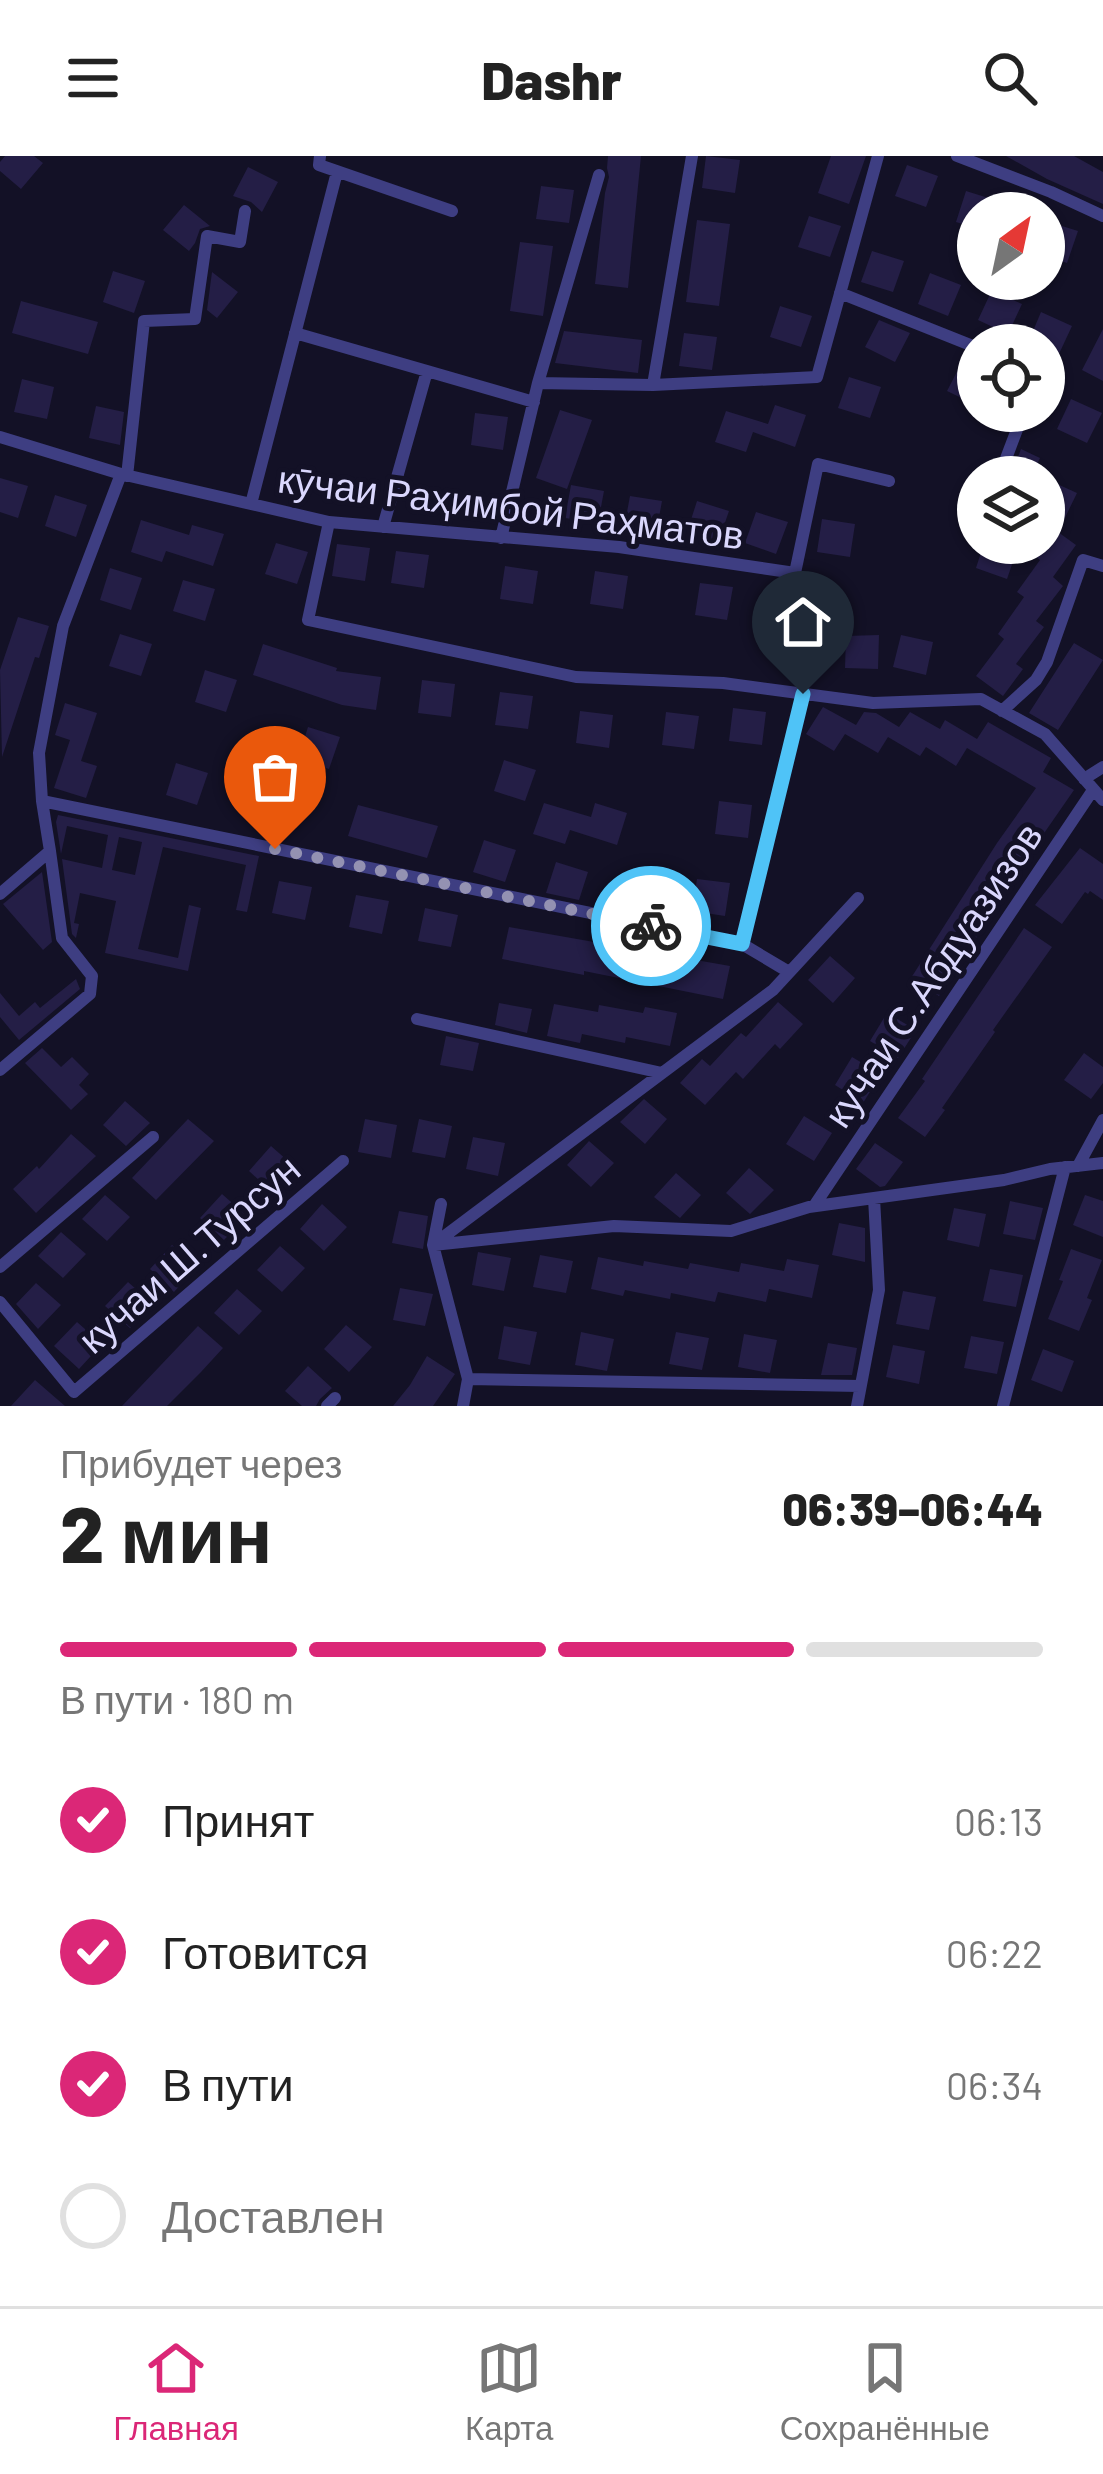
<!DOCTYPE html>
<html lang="ru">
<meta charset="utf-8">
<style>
:root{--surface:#fff;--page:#f6f6f6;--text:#222;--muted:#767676;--line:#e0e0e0;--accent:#db2777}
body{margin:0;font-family:Barlow,sans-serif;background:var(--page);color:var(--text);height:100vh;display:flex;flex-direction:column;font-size:45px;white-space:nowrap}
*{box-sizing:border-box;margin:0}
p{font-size:39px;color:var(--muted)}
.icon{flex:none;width:66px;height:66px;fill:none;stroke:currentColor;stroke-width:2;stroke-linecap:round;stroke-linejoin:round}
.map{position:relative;height:1250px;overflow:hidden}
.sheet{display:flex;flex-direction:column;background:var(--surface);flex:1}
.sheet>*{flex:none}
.needle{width:78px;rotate:33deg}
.controls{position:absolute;left:957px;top:36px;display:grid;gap:24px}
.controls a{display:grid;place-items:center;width:108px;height:108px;border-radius:50%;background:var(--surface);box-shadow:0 3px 9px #0004;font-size:60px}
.pin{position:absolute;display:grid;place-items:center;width:102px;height:102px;color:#fff;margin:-123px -51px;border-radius:50% 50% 50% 0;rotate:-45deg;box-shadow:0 0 12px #0007}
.pin .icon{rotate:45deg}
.courier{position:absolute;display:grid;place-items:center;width:120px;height:120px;margin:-60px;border:9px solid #4fc3f7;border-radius:50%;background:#fff;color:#222;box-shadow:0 3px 15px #0007}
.overview em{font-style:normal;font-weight:800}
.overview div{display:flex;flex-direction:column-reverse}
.overview{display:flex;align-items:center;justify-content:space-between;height:204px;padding:0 60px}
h1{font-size:78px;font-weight:800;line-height:90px}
.bar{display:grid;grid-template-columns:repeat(4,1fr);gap:18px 12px;align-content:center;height:144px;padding:0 60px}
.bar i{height:15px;border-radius:9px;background:var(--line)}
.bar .selected{background:var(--accent)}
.bar p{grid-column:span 4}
ol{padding:0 60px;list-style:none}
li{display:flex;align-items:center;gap:36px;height:132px}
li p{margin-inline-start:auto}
li .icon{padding:12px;border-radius:50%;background:var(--accent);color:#fff;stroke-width:4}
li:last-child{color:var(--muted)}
li i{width:66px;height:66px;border:6px solid var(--line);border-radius:50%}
header{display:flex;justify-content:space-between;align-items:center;height:156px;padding:0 60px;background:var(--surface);font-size:54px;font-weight:800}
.dock{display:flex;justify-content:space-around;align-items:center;height:168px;border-top:3px solid var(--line);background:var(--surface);font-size:33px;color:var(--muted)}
.dock a{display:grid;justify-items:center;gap:6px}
.dock .selected{color:var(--accent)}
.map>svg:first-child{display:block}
</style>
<header><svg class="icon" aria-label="menu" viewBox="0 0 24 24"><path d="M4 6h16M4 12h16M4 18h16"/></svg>Dashr<svg class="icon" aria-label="search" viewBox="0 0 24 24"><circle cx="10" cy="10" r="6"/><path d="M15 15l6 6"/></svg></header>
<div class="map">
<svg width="1103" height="1250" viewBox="0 0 1103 1250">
<rect width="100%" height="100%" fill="#131126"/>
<!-- building -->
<path fill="#241e46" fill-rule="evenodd" d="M 5,0 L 34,0 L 43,7 L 21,33 L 0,15 L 0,6 Z
M 608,0 L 641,0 L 628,132 L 595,128 L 605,37 L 609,21 L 607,12 Z
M 706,0 L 740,4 L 735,37 L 702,32 Z
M 831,0 L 866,0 L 849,48 L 818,37 Z
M 1006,0 L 1074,0 L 1103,16 L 1103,48 L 1047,23 Z
M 907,9 L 938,20 L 926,51 L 895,40 Z
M 248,11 L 278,26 L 262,56 L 251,46 L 233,40 Z
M 541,30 L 574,34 L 569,67 L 536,63 Z
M 966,35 L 998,45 L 994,57 L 978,57 L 978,73 L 956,66 Z
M 184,49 L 210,70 L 200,73 L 195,87 L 189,95 L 163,74 Z
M 809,60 L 841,70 L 830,101 L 798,91 Z
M 697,64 L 730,68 L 719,150 L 686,146 Z
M 1046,65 L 1078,75 L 1067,107 L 1044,99 Z
M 520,86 L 553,90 L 543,160 L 510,155 Z
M 872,95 L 904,105 L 893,136 L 861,126 Z
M 113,115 L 145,125 L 134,157 L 103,146 Z
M 212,116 L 238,136 L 217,162 L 207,154 Z
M 930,117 L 961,129 L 948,160 L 918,148 Z
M 992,134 L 1022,148 L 1008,178 L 978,164 Z
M 21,145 L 98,166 L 88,198 L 12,177 Z
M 780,150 L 812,160 L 801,191 L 770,181 Z
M 1041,156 L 1072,170 L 1058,200 L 1044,194 L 1044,189 L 1028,187 Z
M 879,164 L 910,177 L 895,206 L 865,191 Z
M 1103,173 L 1103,225 L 1082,214 Z
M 564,175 L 642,184 L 638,217 L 555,207 Z
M 684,177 L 717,181 L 712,214 L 679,210 Z
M 962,206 L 978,213 L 978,250 L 947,235 Z
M 849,221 L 881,231 L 870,262 L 838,252 Z
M 22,223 L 54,231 L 47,263 L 14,256 Z
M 1071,243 L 1102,257 L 1087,287 L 1057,273 Z
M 775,249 L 806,259 L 795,291 L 753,276 L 746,296 L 715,286 L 726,255 L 768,268 Z
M 96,250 L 124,256 L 120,289 L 89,282 Z
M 560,254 L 592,264 L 567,333 L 536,322 Z
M 475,257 L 508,261 L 503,294 L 471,289 Z
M 1021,293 L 1040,302 L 1031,321 L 1010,321 Z
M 0,322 L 28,330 L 18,362 L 0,356 Z
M 1044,322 L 1077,337 L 1058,376 L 1076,389 L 1053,421 L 1063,430 L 1036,465 L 1044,471 L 1016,508 L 1023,513 L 1003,540 L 976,520 L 1004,483 L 998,478 L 1024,441 L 1017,436 L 1040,404 L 1030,396 L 1036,387 L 1044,387 L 1044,377 L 1054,363 L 1044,359 Z
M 571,329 L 604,335 L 598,367 L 565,362 Z
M 55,339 L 87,349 L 76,381 L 45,370 Z
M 630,340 L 662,345 L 656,378 L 624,372 Z
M 697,345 L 729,355 L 718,387 L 687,376 Z
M 756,356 L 788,366 L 776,398 L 745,387 Z
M 822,363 L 855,368 L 850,401 L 817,396 Z
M 141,364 L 189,379 L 192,369 L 224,378 L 213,410 L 166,395 L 162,406 L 131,396 Z
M 276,387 L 308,396 L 297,428 L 265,418 Z
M 984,387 L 1005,387 L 1018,391 L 1007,423 L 976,412 Z
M 337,388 L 370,392 L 365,425 L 332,420 Z
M 396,395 L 429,399 L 424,432 L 391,427 Z
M 505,410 L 538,415 L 533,448 L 500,443 Z
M 110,412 L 142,422 L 131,454 L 100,444 Z
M 595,415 L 628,420 L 623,453 L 590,448 Z
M 183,424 L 215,433 L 205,465 L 173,455 Z
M 700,427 L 733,431 L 727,464 L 695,459 Z
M 791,436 L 824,441 L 819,474 L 786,469 Z
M 18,461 L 49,470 L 39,502 L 35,501 L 2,601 L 0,514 Z
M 120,478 L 152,488 L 141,520 L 109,510 Z
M 879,479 L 878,513 L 845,512 L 846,480 Z
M 901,479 L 933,486 L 926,519 L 893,511 Z
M 1074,487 L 1103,504 L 1058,574 L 1029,557 Z
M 263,488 L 337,512 L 336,515 L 381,521 L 376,554 L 342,549 L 253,519 Z
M 205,514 L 237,524 L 226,556 L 195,546 Z
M 422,524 L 455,528 L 451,561 L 418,557 Z
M 500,536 L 533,540 L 528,573 L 495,569 Z
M 65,547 L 97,557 L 81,605 L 97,610 L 86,642 L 54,632 L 70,584 L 55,579 Z
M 823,551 L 856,569 L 864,556 L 876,557 L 899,571 L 910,556 L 940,573 L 945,564 L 977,583 L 988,566 L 1051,602 L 1043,616 L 1074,634 L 1031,696 L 939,840 L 911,822 L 997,687 L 1036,632 L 967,592 L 956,610 L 926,591 L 920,600 L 888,581 L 878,597 L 845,578 L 834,595 L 806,578 Z
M 733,552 L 766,556 L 762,589 L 729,585 Z
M 580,555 L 613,559 L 609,592 L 576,587 Z
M 666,556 L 699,560 L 694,593 L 662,589 Z
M 308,571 L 340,581 L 329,613 L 298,603 Z
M 504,604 L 536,614 L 525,645 L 494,635 Z
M 176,607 L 208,617 L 197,649 L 166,639 Z
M 266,636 L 298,645 L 288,677 L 256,667 Z
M 719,645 L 752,649 L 748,682 L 715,678 Z
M 544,647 L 591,661 L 595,647 L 627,657 L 617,689 L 570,674 L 565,688 L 533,678 Z
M 358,649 L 438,670 L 427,702 L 348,680 Z
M 58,659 L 259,700 L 247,756 L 236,754 L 246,709 L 163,691 L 138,793 L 178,802 L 189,749 L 201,752 L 188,815 L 105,797 L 116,745 L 80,737 L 74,767 L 79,768 L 76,782 L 72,778 L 62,703 L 102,712 L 108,679 L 67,670 L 61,698 L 56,666 ZM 119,681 L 142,686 L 135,719 L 112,714 Z
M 484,684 L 516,694 L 505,726 L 473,716 Z
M 1080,692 L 1103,708 L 1103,744 L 1090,735 L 1088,738 L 1085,736 L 1062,768 L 1035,749 Z
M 556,706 L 588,716 L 579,744 L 546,737 Z
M 644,711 L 676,721 L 666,752 L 634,742 Z
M 42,716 L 52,786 L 43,794 L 3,748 Z
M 697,723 L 730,727 L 725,760 L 692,755 Z
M 279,725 L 312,731 L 305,764 L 272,757 Z
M 356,739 L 389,745 L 382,778 L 349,771 Z
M 425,752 L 458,759 L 451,791 L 418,785 Z
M 509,771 L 730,810 L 723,843 L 584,815 L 584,819 L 502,803 Z
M 1024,772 L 1052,791 L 993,874 L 995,876 L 942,952 L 945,954 L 925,981 L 898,962 L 925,925 L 922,923 Z
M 830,800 L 855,822 L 833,847 L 808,824 Z
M 76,823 L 80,833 L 19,884 L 0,861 L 0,837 L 19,860 L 35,846 L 40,852 Z
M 778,846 L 803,868 L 780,893 L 775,888 L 743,923 L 736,916 L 705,949 L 680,927 L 702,903 L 710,910 L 741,877 L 746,881 Z
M 499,847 L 532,853 L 527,877 L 495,869 Z
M 554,848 L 598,856 L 599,849 L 643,857 L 645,851 L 677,857 L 670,890 L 626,881 L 625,887 L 582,878 L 580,887 L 547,880 Z
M 887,857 L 916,874 L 898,902 L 870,885 Z
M 446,880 L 479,887 L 473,915 L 440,909 Z
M 42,892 L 61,911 L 72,901 L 89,918 L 79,929 L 88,938 L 71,954 L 25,907 Z
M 1084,897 L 1103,911 L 1103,927 L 1091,943 L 1064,924 Z
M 852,901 L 881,918 L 863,947 L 835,929 Z
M 644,943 L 667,963 L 645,988 L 620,966 Z
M 125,945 L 150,967 L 126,990 L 103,969 Z
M 804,960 L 832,977 L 814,1005 L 786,988 Z
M 188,963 L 214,985 L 156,1044 L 132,1022 Z
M 365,963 L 397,969 L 391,1002 L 358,996 Z
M 419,963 L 452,970 L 445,1002 L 412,996 Z
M 71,978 L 96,1000 L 36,1057 L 13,1033 L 37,1010 L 39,1013 Z
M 473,981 L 505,987 L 498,1020 L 466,1013 Z
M 589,985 L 614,1007 L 591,1031 L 567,1009 Z
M 875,987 L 903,1006 L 885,1030 L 880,1031 L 856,1013 Z
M 271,990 L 296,1012 L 273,1037 L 249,1015 Z
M 749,1012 L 774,1034 L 750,1058 L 726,1037 Z
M 676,1017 L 701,1039 L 680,1062 L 654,1041 Z
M 222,1038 L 247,1060 L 224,1084 L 200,1062 Z
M 105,1039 L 130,1061 L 107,1085 L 82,1063 Z
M 1085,1039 L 1103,1045 L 1103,1081 L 1073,1069 Z
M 1010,1045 L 1043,1052 L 1035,1084 L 1003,1078 Z
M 322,1048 L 347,1071 L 324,1095 L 300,1073 Z
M 954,1052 L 986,1058 L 979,1091 L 947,1084 Z
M 399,1055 L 428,1060 L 423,1093 L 392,1087 Z
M 839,1067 L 865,1072 L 865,1106 L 832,1099 Z
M 61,1076 L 86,1098 L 63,1122 L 38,1100 Z
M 172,1089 L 197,1111 L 174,1136 L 150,1113 Z
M 280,1090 L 305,1112 L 282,1136 L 257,1114 Z
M 1071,1093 L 1102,1104 L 1087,1142 L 1092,1144 L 1079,1175 L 1048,1163 L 1063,1125 L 1059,1124 Z
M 478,1096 L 511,1102 L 504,1135 L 472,1129 Z
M 540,1099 L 573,1105 L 566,1137 L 533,1131 Z
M 598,1101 L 643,1110 L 644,1105 L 688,1113 L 690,1107 L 739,1116 L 741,1107 L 784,1115 L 787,1103 L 819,1109 L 812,1142 L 769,1133 L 766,1146 L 718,1136 L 715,1146 L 671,1137 L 670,1143 L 625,1134 L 623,1140 L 591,1133 Z
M 990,1113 L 1023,1119 L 1016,1151 L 983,1145 Z
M 128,1126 L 153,1148 L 130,1172 L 105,1150 Z
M 36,1127 L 61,1149 L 38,1173 L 16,1148 Z
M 400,1132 L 433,1138 L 425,1170 L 393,1164 Z
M 237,1133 L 262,1155 L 239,1179 L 214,1157 Z
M 903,1135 L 936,1141 L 929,1174 L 896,1168 Z
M 77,1166 L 102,1188 L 79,1213 L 54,1190 Z
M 346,1169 L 372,1191 L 349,1216 L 324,1193 Z
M 198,1170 L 223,1192 L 201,1216 L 167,1250 L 122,1250 Z
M 504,1170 L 537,1176 L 530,1209 L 498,1203 Z
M 581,1176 L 614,1183 L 607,1215 L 575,1209 Z
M 676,1176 L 709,1182 L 702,1214 L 669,1208 Z
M 744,1178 L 777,1184 L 770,1217 L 738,1211 Z
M 971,1180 L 1004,1186 L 997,1218 L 964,1212 Z
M 828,1187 L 857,1192 L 852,1219 L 821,1219 Z
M 893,1189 L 925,1195 L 919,1228 L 886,1221 Z
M 1043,1193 L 1074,1205 L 1062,1236 L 1031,1224 Z
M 427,1200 L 455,1218 L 433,1250 L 393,1250 L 410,1229 Z
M 308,1210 L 332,1232 L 320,1243 L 316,1250 L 302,1250 L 285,1235 Z
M 35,1224 L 65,1250 L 11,1250 Z"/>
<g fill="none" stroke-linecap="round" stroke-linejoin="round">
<!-- minor -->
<path stroke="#3e3e82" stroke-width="12" d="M 320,0 L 319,9 L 452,55
M 957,0 L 1051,36 L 1103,60
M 840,137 L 978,192
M 295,177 L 427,215
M 538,227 L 599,19
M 653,229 L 817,221 L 878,0
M 0,281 L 121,318 L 329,366 L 619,391 L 795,417 L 818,308 L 889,325
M 127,320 L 144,165 L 195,163 L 207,80 L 240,86 L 245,55
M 999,321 L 1024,255
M 251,348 L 337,16
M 329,366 L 308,464 L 576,521 L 723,527 L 873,547 L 981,543 L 1045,578 L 1103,644
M 383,371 L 427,215 L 534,246
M 501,382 L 538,227 L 653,229 L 692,0
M 1002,555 L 1036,524 L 1047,506 L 1083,404 L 1103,410
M 1084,623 L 1103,611
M 42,645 L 742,788 L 789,816
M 0,738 L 50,695 L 42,645 L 39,597 L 63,470 L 121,318
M 742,788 L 803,538
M 417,863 L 662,917
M 0,914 L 90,838 L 92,820 L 62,782 L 50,695
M 1078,1010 L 1103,964
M 441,1048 L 433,1089 L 468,1223 L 463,1250
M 814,1050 L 1093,634
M 434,1088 L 773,834 L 858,742
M 433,1089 L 614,1070 L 731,1075 L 809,1051 L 1004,1024 L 1050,1013 L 1103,1007
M 0,1111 L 153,981
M 0,1146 L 74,1236 L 343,1005
M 468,1223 L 860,1230
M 327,1250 L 335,1242
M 857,1250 L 879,1134 L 874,1042
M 1003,1250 L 1065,1011"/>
</g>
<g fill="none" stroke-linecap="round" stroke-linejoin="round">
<!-- done -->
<path stroke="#9492b2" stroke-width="12" stroke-dasharray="0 21.6" d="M 275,693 L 651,770"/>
<!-- route -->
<path stroke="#4fc3f7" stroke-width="15" d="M 651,770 L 742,788 L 803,538"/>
</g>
<g text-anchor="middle" stroke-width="10" stroke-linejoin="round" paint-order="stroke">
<!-- street labels -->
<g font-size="39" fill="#dad7fd" stroke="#131126">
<text transform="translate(511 351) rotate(7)" y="14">кӯчаи Раҳимбой Раҳматов</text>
<text transform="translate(933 819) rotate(-56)" y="14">кучаи С.Абдуазизов</text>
<text transform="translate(189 1098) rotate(-41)" y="14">кучаи Ш.Турсун</text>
</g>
</g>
</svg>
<div class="controls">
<a><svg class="needle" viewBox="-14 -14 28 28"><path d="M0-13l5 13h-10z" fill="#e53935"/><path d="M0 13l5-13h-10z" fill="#767676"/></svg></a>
<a><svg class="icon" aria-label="locate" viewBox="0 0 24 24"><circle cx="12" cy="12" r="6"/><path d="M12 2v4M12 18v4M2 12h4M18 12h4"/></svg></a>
<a><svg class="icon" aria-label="layers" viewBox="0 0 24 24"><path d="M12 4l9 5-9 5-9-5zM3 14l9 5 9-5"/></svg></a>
</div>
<div class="pin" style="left:275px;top:693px;background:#ea580c"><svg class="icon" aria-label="bag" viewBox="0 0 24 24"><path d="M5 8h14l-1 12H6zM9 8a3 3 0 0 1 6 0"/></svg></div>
<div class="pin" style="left:803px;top:538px;background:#1f2937"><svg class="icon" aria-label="home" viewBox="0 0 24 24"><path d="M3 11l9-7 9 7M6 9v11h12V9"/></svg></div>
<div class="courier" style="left:651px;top:770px"><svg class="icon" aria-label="bike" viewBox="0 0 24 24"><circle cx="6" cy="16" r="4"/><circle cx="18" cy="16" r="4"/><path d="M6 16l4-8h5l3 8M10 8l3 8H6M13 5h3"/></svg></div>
</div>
<section class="sheet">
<div class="overview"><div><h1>2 мин</h1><p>Прибудет через</p></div><em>06:39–06:44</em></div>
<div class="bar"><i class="selected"></i><i class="selected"></i><i class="selected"></i><i></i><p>В пути · 180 m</p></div>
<ol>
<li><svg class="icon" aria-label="check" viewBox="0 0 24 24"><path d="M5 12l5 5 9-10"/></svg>Принят<p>06:13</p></li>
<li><svg class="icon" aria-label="check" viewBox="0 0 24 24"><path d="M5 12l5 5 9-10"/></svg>Готовится<p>06:22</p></li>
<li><svg class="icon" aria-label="check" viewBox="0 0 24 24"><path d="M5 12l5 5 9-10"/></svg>В пути<p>06:34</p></li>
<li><i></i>Доставлен</li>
</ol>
</section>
<nav class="dock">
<a class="selected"><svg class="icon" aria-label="home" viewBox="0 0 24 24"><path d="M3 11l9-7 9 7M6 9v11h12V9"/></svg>Главная</a>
<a><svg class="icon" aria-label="map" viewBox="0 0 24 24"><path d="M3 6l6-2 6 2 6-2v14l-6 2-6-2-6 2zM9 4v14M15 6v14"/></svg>Карта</a>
<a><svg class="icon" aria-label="saved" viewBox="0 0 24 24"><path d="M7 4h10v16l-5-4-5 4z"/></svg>Сохранённые</a>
</nav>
